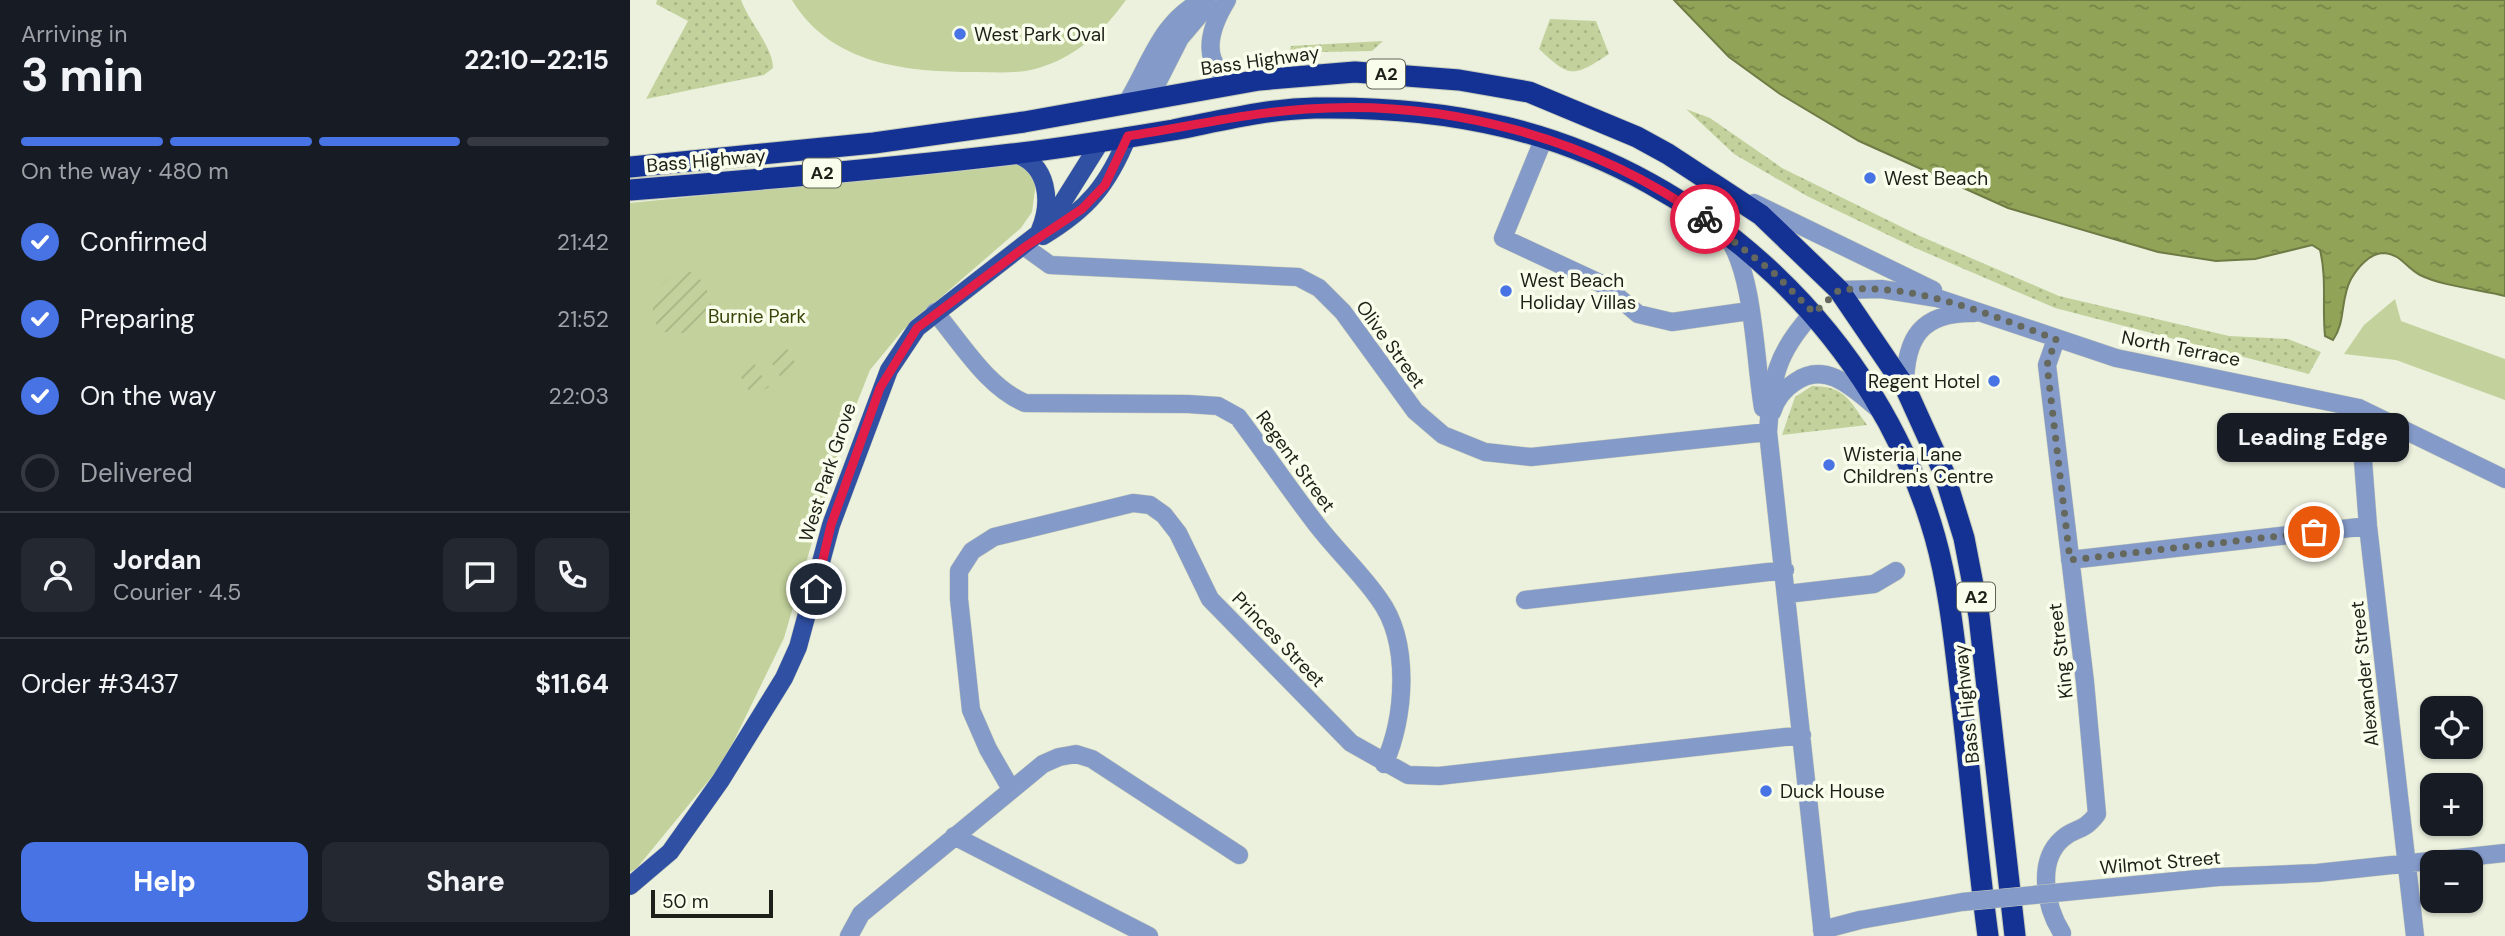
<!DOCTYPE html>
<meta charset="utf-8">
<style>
:root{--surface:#171b24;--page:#242831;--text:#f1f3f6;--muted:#9ea1a6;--line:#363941;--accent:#4773e5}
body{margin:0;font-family:"DM Sans",sans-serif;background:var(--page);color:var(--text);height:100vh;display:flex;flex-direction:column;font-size:26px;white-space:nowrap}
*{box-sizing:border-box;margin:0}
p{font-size:23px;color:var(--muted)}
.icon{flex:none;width:38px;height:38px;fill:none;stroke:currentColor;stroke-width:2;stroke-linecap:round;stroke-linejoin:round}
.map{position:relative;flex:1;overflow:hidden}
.side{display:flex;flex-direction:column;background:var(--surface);width:630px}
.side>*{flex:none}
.buttons{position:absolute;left:1790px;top:696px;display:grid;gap:14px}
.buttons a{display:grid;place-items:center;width:63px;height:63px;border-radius:14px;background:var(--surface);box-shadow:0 2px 5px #0004;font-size:35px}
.scale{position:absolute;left:21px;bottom:18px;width:122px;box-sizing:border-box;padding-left:7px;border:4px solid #1d1f18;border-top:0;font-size:19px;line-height:24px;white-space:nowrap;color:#1d1f18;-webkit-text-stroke:5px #f8feeb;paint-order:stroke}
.pin{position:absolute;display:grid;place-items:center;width:60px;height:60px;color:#fff;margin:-30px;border:4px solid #fff;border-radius:50%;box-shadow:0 2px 7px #0007}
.courier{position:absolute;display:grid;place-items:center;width:70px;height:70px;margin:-35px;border:5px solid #e11d48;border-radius:50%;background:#fff;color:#222;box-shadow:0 2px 9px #0007}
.bubble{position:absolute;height:49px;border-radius:14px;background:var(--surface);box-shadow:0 2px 5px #0004;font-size:23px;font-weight:700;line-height:49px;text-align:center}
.summary em{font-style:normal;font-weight:700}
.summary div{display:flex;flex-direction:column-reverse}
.summary{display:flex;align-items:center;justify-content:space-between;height:119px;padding:0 21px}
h1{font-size:46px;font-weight:700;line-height:52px}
.bar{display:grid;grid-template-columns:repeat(4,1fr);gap:10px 7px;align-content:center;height:84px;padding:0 21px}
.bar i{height:9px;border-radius:5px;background:var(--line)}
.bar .active{background:var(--accent)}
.bar p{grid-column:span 4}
.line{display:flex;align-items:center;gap:18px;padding:0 21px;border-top:2px solid var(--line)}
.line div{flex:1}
.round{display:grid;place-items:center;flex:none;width:74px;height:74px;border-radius:14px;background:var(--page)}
ol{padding:0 21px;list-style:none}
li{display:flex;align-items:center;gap:21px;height:77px}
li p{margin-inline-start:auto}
li .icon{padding:7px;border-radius:50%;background:var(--accent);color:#fff;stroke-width:4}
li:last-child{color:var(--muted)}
li i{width:38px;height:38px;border:4px solid var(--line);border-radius:50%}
.action{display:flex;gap:14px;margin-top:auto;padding:14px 21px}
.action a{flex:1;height:80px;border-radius:14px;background:var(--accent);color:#fff;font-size:28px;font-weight:700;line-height:80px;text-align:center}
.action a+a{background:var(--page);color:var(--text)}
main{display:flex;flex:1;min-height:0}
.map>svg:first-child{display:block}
</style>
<main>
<section class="side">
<div class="summary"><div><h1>3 min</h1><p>Arriving in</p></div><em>22:10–22:15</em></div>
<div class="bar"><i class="active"></i><i class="active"></i><i class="active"></i><i></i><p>On the way · 480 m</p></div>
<ol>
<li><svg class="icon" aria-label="check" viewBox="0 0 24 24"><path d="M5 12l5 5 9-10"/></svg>Confirmed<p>21:42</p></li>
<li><svg class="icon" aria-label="check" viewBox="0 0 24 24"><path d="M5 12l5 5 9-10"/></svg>Preparing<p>21:52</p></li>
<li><svg class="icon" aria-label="check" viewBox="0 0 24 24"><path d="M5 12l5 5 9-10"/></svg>On the way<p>22:03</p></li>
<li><i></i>Delivered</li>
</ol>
<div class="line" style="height:126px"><a class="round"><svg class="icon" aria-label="person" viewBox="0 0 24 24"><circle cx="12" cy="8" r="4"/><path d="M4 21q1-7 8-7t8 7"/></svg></a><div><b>Jordan</b><p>Courier · 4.5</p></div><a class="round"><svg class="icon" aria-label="chat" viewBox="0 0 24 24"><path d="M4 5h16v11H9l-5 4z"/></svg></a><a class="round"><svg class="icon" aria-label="phone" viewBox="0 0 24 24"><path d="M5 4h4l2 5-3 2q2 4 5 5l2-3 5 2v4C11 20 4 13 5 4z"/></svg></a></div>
<div class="line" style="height:91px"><div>Order #3437</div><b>$11.64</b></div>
<div class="action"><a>Help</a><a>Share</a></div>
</section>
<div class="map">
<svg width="1875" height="936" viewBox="0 0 1875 936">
<defs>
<pattern id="grass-dots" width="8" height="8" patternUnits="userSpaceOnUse" patternTransform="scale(1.75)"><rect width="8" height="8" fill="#c3d29c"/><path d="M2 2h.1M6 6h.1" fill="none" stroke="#a7b486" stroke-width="1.8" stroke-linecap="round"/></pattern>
<pattern id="garden-furrows" width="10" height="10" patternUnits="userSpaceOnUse" patternTransform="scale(1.75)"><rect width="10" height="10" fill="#c3d29c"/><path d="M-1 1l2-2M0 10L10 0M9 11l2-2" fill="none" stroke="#a7b486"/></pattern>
<pattern id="water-ripples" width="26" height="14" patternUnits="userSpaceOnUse" patternTransform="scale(1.75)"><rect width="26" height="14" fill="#91a357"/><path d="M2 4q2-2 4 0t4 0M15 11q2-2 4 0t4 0" fill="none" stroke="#768447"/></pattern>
</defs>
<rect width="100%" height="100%" fill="#ebf1dd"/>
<!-- grass -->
<path fill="url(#grass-dots)" d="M 27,0 L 111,0 C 119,22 143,47 143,68 L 134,75 L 16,99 L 58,21 L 26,4 Z
M 920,19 L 966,21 L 979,54 C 943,77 941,79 909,49 Z
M 753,41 L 742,51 L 691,52 L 657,61 L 661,46 Z
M 1056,109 L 1080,118 L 1152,168 L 1290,236 L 1429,296 L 1599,336 L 1658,339 L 1691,352 L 1679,374 L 1425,308 L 1283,247 L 1177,196 L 1104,154 Z
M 1182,386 C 1215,386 1220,401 1237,425 L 1152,435 L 1165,397 Z"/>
<!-- park -->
<path fill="#c3d29c" d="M 162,0 L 496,0 C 472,33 445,58 405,69 C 386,74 365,72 346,72 C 277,72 201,65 162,0 Z
M 390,163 L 407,175 L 402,212 L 391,228 L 273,330 L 240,370 L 211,443 L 154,638 L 93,763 L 6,869 L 0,872 L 0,203 Z
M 1765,299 L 1771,321 L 1875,359 L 1875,400 L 1766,360 L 1714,354 L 1734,325 Z"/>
<!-- garden -->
<path fill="url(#garden-furrows)" d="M 55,269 C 76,279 78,291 83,312 C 71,334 54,336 30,331 C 13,306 28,278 55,269 Z
M 155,345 L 168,368 L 151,378 L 137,355 Z
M 124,363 L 139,387 L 122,396 L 108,372 Z"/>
<!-- water -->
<path fill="url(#water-ripples)" stroke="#6e7b44" stroke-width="2" d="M 1044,0 L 1875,0 L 1875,296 C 1851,290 1812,286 1790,275 C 1776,268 1771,254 1754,253 C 1740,253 1728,267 1721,279 C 1710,299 1716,322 1703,340 L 1695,336 C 1692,307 1697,278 1690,250 L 1682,245 L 1625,259 L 1586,261 L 1528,252 L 1378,208 L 1229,141 L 1150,94 L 1099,57 Z"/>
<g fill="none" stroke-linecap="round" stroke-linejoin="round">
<defs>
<path id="minor" d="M 597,0 C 578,31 568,67 609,84
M 519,99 L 550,38 L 578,5
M 496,104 C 521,64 529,23 573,0
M 914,138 L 873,238 L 974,285 L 1008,314 L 1042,322 L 1119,311
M 1124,203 L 1303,290
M 1098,238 C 1124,275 1125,361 1133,408
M 395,247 L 420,265 L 668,277 L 689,288 L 713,312 L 785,411 L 813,435 L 855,452 L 901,457 L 1138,432
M 1209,290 L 1251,289 L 1307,298 L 1486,358 L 1729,408 L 1875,479
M 305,312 C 332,344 357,387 395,403 L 558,404 L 588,406 L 608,417 C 635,453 660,490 687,525 C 707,551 731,573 749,599 C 781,642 775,719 754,764
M 1183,313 C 1145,354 1142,379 1138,432 L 1193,936
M 1426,339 L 1417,365 L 1455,682 L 1467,814 C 1453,833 1445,827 1432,839 C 1406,862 1416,908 1432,933
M 1275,387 C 1275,338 1291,312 1344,313
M 1729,408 L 1738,526 L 1785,936
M 1142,412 C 1146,399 1154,389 1165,382 C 1196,360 1224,389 1247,408
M 1440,560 L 1738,526
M 1157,594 L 1244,584 L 1266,571
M 895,600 L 1155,570
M 381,789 L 358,749 L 341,710 L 329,599 L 329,571 L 342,551 L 364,537 L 503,503 L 520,505 L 534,515 L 548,533 L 580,599 L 721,743 L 778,775 L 809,776 L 1172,735
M 324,836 L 519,936
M 1588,877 L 1687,873 L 1875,853
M 1192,930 L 1230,920
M 219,936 L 231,914 L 413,764 L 429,757 L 446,754 L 462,759 L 609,855"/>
<path id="major" d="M 385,154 C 418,164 422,201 410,230
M 413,236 C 458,209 478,185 498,136
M 0,886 L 40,852 L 91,780 L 154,678 L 168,647 L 201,525 L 259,370 L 287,328 L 409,233 L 429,208 L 471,141"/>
<path id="highway" d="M 0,167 L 244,143 L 394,122 L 629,80 L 725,72 L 829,80 L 899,92 L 1007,137 L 1038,154 L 1131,215 L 1209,290 L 1275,387 L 1314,473 L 1334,538 L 1349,616 L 1385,936
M 0,190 C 127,180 255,169 382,154 C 435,148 489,139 543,130 C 590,121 636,109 685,108 C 749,107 813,112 875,127 C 1078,176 1248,336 1305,537 C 1319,587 1324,638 1330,688 C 1340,771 1347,854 1358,936"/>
</defs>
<!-- minor casing -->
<use href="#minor" stroke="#c6cbba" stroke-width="19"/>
<!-- major casing -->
<use href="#major" stroke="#c6cbba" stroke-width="19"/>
<!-- highway casing -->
<use href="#highway" stroke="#c6cbba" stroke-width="23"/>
<!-- minor -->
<use href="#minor" stroke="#849ac9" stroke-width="18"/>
<!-- major -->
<use href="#major" stroke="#3050a3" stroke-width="18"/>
<!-- highway -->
<use href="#highway" stroke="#143293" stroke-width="21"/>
<defs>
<path id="minor-bridge" d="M 1230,920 L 1332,902 L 1588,877"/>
</defs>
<!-- minor-bridge casing -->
<use href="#minor-bridge" stroke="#c6cbba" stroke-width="19" stroke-linecap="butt"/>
<!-- minor-bridge -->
<use href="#minor-bridge" stroke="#849ac9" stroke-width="18"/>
</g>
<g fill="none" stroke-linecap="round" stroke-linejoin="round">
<!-- done -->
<path stroke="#65685d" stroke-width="7" stroke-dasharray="0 12.6" d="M 1075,219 L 1143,272 L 1184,313 L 1209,290 C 1286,282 1356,314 1426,339 L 1417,365 L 1440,560 L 1684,532"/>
<!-- route -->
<path stroke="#e11d48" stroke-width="9" d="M 186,589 L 201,525 L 250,388 L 287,328 L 395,247 L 452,209 L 475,185 L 498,136 C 557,127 616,113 677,109 C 817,99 961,138 1075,219"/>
</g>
<!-- markers -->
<g fill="#4773e5" stroke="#f8feeb" stroke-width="2.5">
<circle cx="330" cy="34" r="7"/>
<circle cx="1240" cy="178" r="7"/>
<circle cx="876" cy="291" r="7"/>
<circle cx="1364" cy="381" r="7"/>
<circle cx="1199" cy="465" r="7"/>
<circle cx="1136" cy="791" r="7"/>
</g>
<g text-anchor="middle" stroke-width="7" stroke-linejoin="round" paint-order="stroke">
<!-- shield labels -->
<g fill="#f8feeb" stroke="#5f6257" stroke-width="2">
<rect x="737" y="59.5" width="38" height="29" rx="5"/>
<rect x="173" y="158.5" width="38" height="29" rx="5"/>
<rect x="1327" y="582.5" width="38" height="29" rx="5"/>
</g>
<g font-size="18" font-weight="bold" fill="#1d1f18">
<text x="756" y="80">A2</text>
<text x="192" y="179">A2</text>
<text x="1346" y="603">A2</text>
</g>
<!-- poi labels -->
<g font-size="19" fill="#1d1f18" stroke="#f8feeb" text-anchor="start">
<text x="344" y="41">West Park Oval</text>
<text x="1254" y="185">West Beach</text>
<text x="890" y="287">West Beach<tspan x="890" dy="22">Holiday Villas</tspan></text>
<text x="1350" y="388" text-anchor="end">Regent Hotel</text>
<text x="1213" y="461">Wisteria Lane<tspan x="1213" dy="22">Children's Centre</tspan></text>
<text x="1150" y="798">Duck House</text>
</g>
<!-- street labels -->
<g font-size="19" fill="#1d1f18" stroke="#f8feeb">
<text transform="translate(630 60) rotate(-8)" y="7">Bass Highway</text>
<text transform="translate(76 160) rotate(-5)" y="7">Bass Highway</text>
<text transform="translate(761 344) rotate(54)" y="7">Olive Street</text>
<text transform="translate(1551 348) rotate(11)" y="7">North Terrace</text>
<text transform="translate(666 461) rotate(54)" y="7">Regent Street</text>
<text transform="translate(197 472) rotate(-72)" y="7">West Park Grove</text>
<text transform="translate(649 639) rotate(46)" y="7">Princes Street</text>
<text transform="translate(1430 651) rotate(-97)" y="7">King Street</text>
<text transform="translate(1734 674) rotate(-96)" y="7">Alexander Street</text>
<text transform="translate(1336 704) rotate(-96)" y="7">Bass Highway</text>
<text transform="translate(1530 862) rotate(-5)" y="7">Wilmot Street</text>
</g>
<!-- park labels -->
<g font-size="19" fill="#374308" stroke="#f8feeb">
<text x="127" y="323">Burnie Park</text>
</g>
</g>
</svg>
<div class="buttons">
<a><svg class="icon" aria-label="locate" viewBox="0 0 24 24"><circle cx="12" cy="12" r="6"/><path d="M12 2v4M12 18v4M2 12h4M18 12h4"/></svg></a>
<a>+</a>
<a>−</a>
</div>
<div class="scale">50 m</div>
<div class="pin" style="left:1684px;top:532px;background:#ea580c"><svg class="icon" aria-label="bag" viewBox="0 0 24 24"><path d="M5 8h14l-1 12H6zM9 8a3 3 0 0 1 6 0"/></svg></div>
<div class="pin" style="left:186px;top:589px;background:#1f2937"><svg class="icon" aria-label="home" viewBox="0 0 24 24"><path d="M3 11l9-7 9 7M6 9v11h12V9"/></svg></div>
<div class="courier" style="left:1075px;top:219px"><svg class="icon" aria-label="bike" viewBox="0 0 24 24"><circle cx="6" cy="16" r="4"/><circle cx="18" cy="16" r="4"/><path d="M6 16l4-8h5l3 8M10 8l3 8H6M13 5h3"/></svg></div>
<div class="bubble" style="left:1587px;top:413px;width:192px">Leading Edge</div>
</div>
</main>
